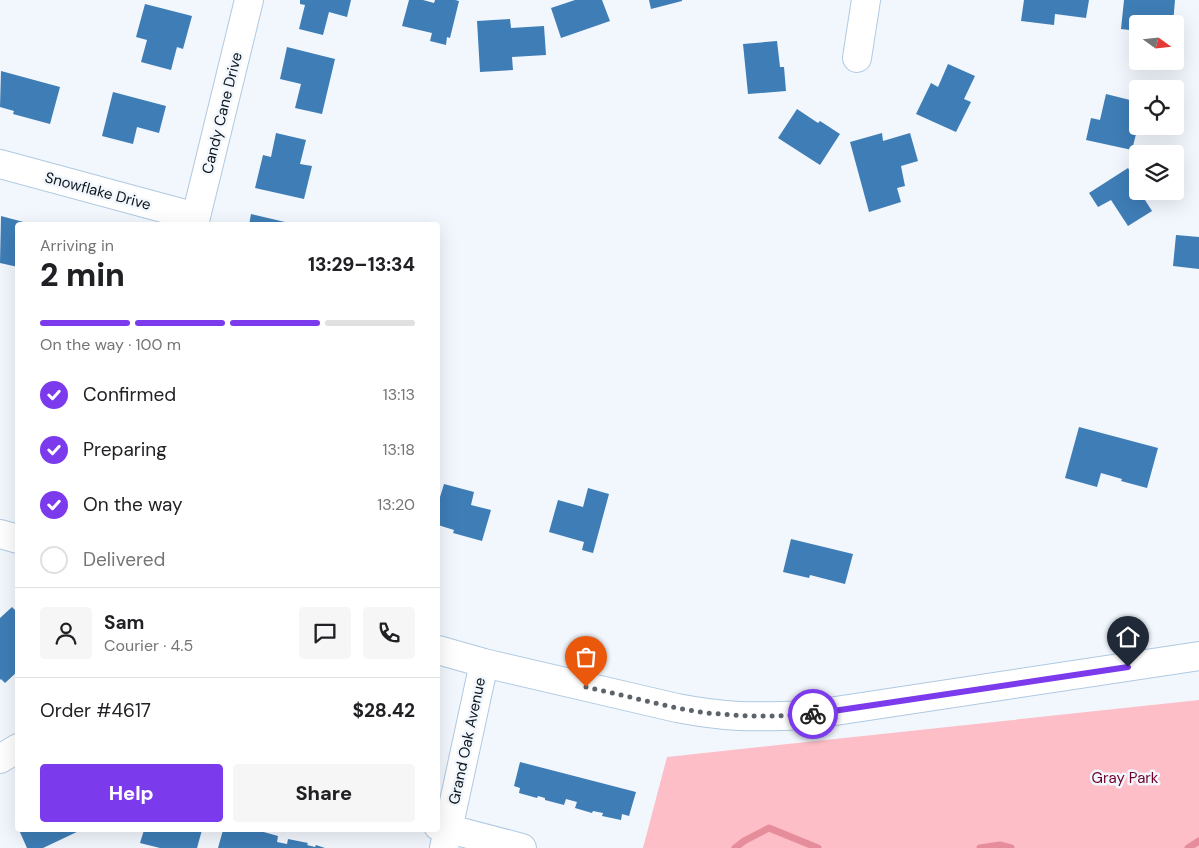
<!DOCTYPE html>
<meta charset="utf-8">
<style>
:root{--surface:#fff;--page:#f6f6f6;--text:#202124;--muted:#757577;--line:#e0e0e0;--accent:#7c3aed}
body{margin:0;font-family:"DM Sans",sans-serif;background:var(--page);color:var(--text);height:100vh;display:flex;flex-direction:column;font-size:19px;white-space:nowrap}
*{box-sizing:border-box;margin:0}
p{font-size:16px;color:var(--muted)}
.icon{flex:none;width:28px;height:28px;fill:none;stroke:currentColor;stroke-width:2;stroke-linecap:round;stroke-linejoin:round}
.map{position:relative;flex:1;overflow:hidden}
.details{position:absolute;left:15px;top:222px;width:425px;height:610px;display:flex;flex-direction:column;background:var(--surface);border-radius:5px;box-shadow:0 5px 20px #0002}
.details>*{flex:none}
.needle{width:32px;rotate:105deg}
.controls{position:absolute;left:1129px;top:15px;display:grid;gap:10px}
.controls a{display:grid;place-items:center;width:55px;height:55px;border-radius:5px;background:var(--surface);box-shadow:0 5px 20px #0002;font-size:25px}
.pin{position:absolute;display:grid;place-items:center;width:42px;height:42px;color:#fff;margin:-51px -21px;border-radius:50% 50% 50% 0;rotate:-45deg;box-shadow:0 0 5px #0007}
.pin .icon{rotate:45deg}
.courier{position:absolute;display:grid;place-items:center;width:50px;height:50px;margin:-25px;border:4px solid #7c3aed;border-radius:50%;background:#fff;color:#222;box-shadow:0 1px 6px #0007}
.headline em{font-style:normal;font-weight:800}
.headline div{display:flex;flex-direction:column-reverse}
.headline{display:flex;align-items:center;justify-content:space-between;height:85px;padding:0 25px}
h1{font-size:32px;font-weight:800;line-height:38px}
.bar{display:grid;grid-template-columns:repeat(4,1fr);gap:8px 5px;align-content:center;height:60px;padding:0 25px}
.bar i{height:6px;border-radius:4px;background:var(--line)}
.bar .active{background:var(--accent)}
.bar p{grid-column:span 4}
.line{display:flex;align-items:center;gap:12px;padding:0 25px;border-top:1px solid var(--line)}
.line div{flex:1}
.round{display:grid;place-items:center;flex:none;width:52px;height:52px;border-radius:5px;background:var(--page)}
ol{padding:0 25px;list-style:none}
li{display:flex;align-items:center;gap:15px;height:55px}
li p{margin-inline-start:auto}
li .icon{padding:5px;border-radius:50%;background:var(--accent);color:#fff;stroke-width:4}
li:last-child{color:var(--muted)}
li i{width:28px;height:28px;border:2px solid var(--line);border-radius:50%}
.button{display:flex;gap:10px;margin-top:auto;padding:10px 25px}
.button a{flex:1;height:58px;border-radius:5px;background:var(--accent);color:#fff;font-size:20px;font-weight:800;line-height:58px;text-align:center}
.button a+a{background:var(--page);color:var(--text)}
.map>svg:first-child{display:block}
</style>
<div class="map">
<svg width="1199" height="848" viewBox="0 0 1199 848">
<rect width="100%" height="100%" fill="#f2f7fd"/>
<!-- green -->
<path fill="#fdbec7" d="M 1199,700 L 1199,848 L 643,848 L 667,757 Z"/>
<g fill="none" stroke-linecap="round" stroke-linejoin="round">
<!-- stream -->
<path stroke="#e68d9b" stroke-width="7" d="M 735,848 L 744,841 L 769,828 L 818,848
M 980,848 L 1000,845 L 1011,848
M 1188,848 L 1199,841"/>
</g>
<!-- building -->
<path fill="#3e7db6" d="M 300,0 L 351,0 L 347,17 L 329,12 L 323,35 L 299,29 L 305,5 L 300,4 Z
M 409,0 L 423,0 L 434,3 L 435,0 L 455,0 L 459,1 L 450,38 L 447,37 L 446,45 L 430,41 L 432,33 L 402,26 Z
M 575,0 L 602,0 L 610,21 L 561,38 L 551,8 Z
M 649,0 L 682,0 L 682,1 L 651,9 Z
M 1024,0 L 1089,0 L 1086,18 L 1055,14 L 1054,25 L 1021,21 Z
M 1124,0 L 1175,0 L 1173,24 L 1138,24 L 1138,31 L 1121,29 Z
M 145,4 L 192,16 L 183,49 L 177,47 L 171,70 L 141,62 L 147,40 L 136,37 Z
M 510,19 L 511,28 L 544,26 L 546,55 L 512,57 L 513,70 L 480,72 L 477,21 Z
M 777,41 L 780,67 L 784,67 L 786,91 L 748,94 L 743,44 Z
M 287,47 L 335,59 L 322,114 L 295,108 L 301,84 L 280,79 Z
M 948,64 L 975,76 L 964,99 L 971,102 L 956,132 L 916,114 L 931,83 L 938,87 Z
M 1,71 L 60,87 L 50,124 L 13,114 L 14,111 L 0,107 Z
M 113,92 L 166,106 L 159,133 L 137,127 L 133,144 L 102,136 Z
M 1106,94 L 1138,102 L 1138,110 L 1134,125 L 1138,126 L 1132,150 L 1086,140 L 1091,118 L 1100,120 Z
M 797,109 L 818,123 L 820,121 L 840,134 L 820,165 L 778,138 Z
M 276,133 L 306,140 L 300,164 L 312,166 L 304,199 L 255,188 L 263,155 L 271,157 Z
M 882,133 L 883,141 L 910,133 L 918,161 L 901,166 L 905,186 L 897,188 L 901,202 L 869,212 L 850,142 Z
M 1128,168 L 1138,184 L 1138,191 L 1142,191 L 1147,199 L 1145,200 L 1152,211 L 1128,226 L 1111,200 L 1098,207 L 1089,193 Z
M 251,214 L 285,222 L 284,225 L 249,225 Z
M 1,216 L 31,224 L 18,225 L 18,267 L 0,263 Z
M 1176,235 L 1199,237 L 1199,269 L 1173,266 Z
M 1079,427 L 1158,448 L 1147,488 L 1121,481 L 1122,479 L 1101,473 L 1097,487 L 1065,478 Z
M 444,484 L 474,492 L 471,505 L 491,510 L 482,541 L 453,533 L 454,530 L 438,525 L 438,496 L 440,497 Z
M 588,488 L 609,494 L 593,553 L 582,550 L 584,542 L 549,532 L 558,500 L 583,507 Z
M 791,539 L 853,554 L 845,584 L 810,575 L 809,578 L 783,572 Z
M 12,607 L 18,613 L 18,671 L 5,683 L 1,679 L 0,680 L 0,618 Z
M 520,762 L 636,792 L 629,816 L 622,814 L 621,820 L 602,816 L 603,813 L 593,811 L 592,813 L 575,808 L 577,802 L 566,799 L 564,805 L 545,800 L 545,798 L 538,796 L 537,798 L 519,793 L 520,788 L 514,786 Z
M 19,830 L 81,830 L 43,848 L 27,848 Z
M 144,830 L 202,830 L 197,848 L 160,848 L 140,843 Z
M 223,830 L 250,830 L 259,832 L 260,831 L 278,836 L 277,842 L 287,844 L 288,839 L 308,843 L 307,845 L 315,847 L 316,845 L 325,848 L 218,848 Z"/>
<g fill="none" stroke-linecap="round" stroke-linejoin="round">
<defs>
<path id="minor" d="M 857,58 L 866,0
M 0,164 L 196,217
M 194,225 L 249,0
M 0,534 L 18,539
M 438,650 L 484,663 L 677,708 C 698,712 718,715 739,716 C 763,717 786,716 809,715 L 1199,656
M 0,759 L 18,748
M 438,826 L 522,848
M 444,848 L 484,663"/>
</defs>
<!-- minor casing -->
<use href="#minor" stroke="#b0c9e1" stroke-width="30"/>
<!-- minor -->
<use href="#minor" stroke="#fff" stroke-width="28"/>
</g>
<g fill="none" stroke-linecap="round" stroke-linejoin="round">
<!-- done -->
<path stroke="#5c636b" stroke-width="5" stroke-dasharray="0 9" d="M 586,687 L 677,708 L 707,713 L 747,716 L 778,716 L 813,714"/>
<!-- route -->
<path stroke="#7c3aed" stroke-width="6" d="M 813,714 L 1128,667"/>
</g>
<g text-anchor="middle" stroke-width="5" stroke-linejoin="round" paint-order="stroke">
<!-- street labels -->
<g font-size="15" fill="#0b141c" stroke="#f2f7fd">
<text transform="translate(222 113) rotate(-76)" y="5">Candy Cane Drive</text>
<text transform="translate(98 191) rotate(15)" y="5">Snowflake Drive</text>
<text transform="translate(467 741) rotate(-78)" y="5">Grand Oak Avenue</text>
</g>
<!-- park labels -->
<g font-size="15" fill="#70012a" stroke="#f2f7fd">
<text x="1125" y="783">Gray Park</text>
</g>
</g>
</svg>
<div class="controls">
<a><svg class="needle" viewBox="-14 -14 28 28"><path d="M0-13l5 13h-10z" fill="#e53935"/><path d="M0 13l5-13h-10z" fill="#757577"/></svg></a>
<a><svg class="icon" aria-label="locate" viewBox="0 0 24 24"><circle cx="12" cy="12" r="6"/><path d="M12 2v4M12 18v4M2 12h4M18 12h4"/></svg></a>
<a><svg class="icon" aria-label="layers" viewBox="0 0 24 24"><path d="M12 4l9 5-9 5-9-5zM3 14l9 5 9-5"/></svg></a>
</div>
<div class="pin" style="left:586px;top:687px;background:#ea580c"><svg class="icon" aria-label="bag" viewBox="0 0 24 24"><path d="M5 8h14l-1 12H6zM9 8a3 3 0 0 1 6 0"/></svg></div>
<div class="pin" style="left:1128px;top:667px;background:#1f2937"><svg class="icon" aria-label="home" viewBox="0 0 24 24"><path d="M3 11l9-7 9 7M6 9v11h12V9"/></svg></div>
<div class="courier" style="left:813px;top:714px"><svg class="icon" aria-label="bike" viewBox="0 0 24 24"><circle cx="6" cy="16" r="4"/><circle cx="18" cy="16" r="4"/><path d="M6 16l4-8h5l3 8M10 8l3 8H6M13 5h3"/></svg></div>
<section class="details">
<div class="headline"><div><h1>2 min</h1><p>Arriving in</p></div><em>13:29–13:34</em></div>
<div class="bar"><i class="active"></i><i class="active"></i><i class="active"></i><i></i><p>On the way · 100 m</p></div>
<ol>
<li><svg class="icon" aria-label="check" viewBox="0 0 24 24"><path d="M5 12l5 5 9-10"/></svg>Confirmed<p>13:13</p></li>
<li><svg class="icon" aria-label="check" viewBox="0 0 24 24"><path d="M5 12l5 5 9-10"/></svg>Preparing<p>13:18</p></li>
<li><svg class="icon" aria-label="check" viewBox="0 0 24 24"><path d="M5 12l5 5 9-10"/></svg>On the way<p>13:20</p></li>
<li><i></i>Delivered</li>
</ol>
<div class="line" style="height:90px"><a class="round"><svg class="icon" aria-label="person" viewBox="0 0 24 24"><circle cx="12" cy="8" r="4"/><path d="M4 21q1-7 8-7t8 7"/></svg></a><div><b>Sam</b><p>Courier · 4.5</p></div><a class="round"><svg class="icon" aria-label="chat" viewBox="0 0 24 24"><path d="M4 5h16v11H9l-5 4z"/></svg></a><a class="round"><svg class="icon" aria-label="phone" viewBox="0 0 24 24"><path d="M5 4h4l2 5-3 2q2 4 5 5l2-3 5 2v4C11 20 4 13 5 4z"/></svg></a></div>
<div class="line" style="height:65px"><div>Order #4617</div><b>$28.42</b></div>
<div class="button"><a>Help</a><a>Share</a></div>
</section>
</div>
